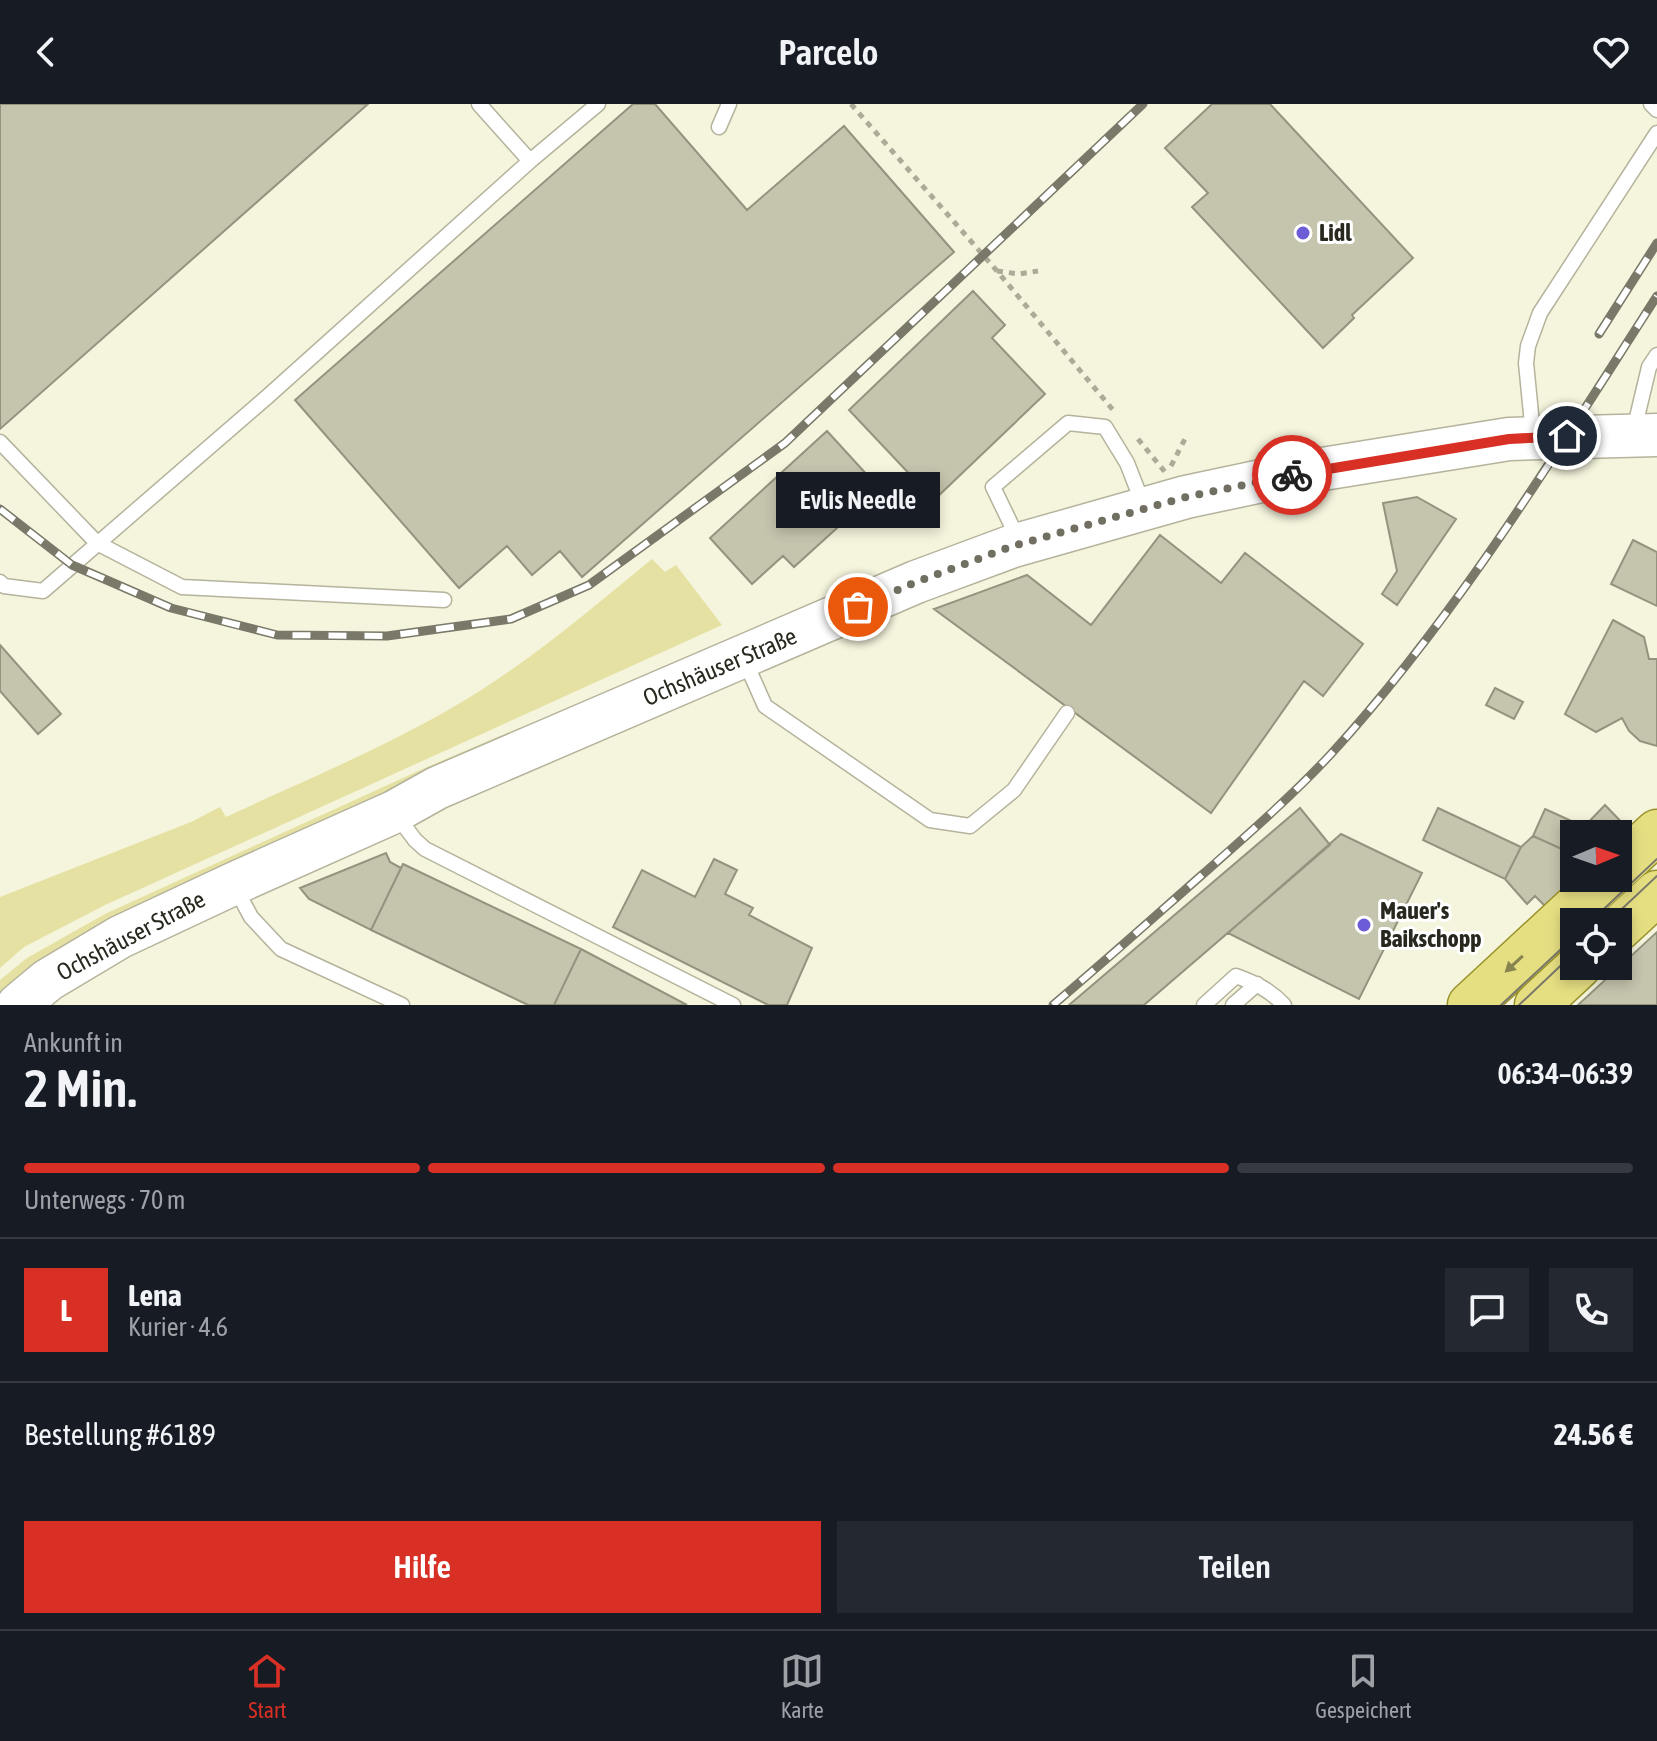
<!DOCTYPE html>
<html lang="de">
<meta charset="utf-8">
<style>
:root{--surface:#171b24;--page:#242831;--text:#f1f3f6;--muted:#9ea1a6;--line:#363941;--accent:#d93025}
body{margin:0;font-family:"Asap Condensed",sans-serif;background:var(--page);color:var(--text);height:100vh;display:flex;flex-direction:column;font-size:30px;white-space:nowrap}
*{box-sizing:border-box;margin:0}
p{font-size:26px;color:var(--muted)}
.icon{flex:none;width:44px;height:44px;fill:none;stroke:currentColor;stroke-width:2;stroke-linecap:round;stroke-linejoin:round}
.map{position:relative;height:901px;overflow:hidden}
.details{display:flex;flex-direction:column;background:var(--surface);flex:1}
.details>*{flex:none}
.needle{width:52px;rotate:88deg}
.tools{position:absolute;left:1560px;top:716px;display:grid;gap:16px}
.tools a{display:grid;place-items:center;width:72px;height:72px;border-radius:0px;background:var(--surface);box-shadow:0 4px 12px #0003;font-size:40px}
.pin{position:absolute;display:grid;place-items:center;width:68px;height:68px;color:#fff;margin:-34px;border:4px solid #fff;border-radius:50%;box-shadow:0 2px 8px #0007}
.courier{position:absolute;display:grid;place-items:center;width:80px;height:80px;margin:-40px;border:6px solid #d93025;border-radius:50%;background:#fff;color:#222;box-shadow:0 2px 10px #0007}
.bubble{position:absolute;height:56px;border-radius:0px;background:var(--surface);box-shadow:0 4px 12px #0003;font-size:26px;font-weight:600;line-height:56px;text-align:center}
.summary em{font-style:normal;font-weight:600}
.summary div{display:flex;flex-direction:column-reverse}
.summary{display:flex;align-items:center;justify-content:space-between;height:136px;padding:0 24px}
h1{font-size:52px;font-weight:600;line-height:60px}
.bar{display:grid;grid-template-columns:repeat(4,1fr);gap:12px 8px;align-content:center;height:96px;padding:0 24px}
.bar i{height:10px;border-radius:6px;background:var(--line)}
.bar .selected{background:var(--accent)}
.bar p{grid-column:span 4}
.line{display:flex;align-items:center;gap:20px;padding:0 24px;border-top:2px solid var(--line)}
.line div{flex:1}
.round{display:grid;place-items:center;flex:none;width:84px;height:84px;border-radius:0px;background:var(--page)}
.button{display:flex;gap:16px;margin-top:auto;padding:16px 24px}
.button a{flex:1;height:92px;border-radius:0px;background:var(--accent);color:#fff;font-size:32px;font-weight:600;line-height:92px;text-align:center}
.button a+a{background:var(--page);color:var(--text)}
header{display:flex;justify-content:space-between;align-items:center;height:104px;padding:0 24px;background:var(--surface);font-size:36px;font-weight:600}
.tabs{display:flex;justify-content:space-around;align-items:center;height:112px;border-top:2px solid var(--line);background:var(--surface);font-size:22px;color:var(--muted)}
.tabs a{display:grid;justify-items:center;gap:4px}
.tabs .selected{color:var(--accent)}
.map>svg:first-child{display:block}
</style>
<header><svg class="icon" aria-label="back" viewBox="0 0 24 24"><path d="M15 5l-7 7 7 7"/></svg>Parcelo<svg class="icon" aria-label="heart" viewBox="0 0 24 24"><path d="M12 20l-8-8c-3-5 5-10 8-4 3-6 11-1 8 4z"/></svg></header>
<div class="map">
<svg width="1657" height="901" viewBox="0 0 1657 901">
<rect width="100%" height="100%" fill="#f5f4dc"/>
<!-- green -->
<path fill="#e5e1a2" d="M 652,455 L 665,468 L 676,461 L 722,521 L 105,801 L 24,843 L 0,864 L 0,793 L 191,718 L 220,703 L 226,713 C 318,670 414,632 498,575 C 552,539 602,496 652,455 Z
M 519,624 L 521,634 L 0,896 L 0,876 L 27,854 L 105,810 L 427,663 Z"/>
<!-- building -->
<path fill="#c5c4ad" stroke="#94937d" stroke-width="2" d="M 0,0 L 368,0 L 0,325 Z
M 633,0 L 655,0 L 747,106 L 844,22 L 954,148 L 582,473 L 560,447 L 532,471 L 507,442 L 459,484 L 295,296 Z
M 1212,0 L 1270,0 L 1413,154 L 1352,211 L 1354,214 L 1323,244 L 1192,103 L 1208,89 L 1165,44 Z
M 973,187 L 1005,221 L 992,234 L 1045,290 L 934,396 L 849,306 Z
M 827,327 L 880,385 L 794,463 L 783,452 L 752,480 L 710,434 Z
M 1417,393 L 1456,415 L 1397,501 L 1382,490 L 1397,467 L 1383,399 Z
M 1160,431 L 1221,479 L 1245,449 L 1363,540 L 1323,592 L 1304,577 L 1211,709 L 934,505 L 1027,471 L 1091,521 Z
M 1633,436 L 1657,448 L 1657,502 L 1611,480 Z
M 1613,516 L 1644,533 L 1649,555 L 1657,555 L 1657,642 L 1640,637 L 1629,627 L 1622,614 L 1596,628 L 1565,610 Z
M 0,541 L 61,610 L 38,630 L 0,587 Z
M 1495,584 L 1523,598 L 1514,615 L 1486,601 Z
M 1605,701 L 1629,726 L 1618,736 L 1618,730 L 1577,730 Z
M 1300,704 L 1330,741 L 1144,901 L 1069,901 Z
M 1438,704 L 1521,743 L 1505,775 L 1423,736 Z
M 1545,705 L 1576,719 L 1564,746 L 1533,732 Z
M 1341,730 L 1422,769 L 1359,895 L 1228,829 Z
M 1533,732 L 1564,746 L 1561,755 L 1574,770 L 1574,774 L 1545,802 L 1535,792 L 1527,800 L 1505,775 L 1521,743 Z
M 386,749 L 390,758 L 401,764 L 371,826 L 309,795 L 300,784 Z
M 714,755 L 737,766 L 725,790 L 753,804 L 749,811 L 812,844 L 787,901 L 768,901 L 613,823 L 642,766 L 695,793 Z
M 403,760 L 581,845 L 554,901 L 528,901 L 371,826 Z
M 1657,828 L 1657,901 L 1578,901 Z
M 581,845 L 687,901 L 554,901 Z"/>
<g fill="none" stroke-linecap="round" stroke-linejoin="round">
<defs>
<path id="lane" d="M 479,0 L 530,57
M 1651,0 L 1657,6
M 719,23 L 729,0
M 1634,326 L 1649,263 L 1657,251
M 1533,330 L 1526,259 L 1528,242 L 1540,209 L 1657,29
M 0,338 L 97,439 L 182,483 L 444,496
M 1019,437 L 993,383 L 1068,319 L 1105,323 L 1127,359 L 1143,400
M 0,478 L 4,482 L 43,487 L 267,293 L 530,57 L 598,0
M 745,557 L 765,602 L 930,716 L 970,722 L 1014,686 L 1067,609
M 397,712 L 415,736 L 425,745 L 733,901
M 235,783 L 251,813 L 281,845 L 402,901
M 1204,901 L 1236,872 C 1255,879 1270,886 1284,901
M 1233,901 L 1257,880"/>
<path id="secondary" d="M 18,901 L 48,876 L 120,833 L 233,780 L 394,708 L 437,684 L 916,478 L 1013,442 L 1186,393 L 1304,368 L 1509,335 L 1657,331"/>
<path id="primary" d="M 1618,764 L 1657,728
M 1618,825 L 1657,789
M 1470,901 L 1607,774
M 1537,901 L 1579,862"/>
</defs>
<!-- lane casing -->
<use href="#lane" stroke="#b5b39c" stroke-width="17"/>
<!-- secondary casing -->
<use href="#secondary" stroke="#b5b39c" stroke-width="45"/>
<!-- primary casing -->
<use href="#primary" stroke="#999129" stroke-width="47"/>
<!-- path -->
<path stroke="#acab98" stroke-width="5" stroke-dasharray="6 6" stroke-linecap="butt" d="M 851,0 L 997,167 L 1113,306
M 997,167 L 1019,170 L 1038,167
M 1138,335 L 1165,368
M 1171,362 L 1187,331"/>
<!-- lane -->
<use href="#lane" stroke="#fff" stroke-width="14"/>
<!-- secondary -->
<use href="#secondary" stroke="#fff" stroke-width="42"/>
<!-- primary -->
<use href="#primary" stroke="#e6df82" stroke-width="44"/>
<!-- tram -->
<path stroke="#797869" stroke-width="2" d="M 1590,818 L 1657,755
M 1608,818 L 1657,772
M 1501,901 L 1574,833
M 1519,901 L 1574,849"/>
<defs>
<path id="rail" d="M 1599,230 L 1657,139
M 0,405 L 72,461 L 171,504 L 277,531 L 387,532 L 511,515 L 589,481 L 785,339 L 1143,0
M 1053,901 C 1104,858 1153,814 1203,770 C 1247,731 1291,693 1331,650 C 1457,512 1556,349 1657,192"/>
</defs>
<!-- rail casing -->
<use href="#rail" stroke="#797869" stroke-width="9"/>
<!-- rail -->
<use href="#rail" stroke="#fff" stroke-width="6" stroke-dasharray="18" stroke-linecap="butt"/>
</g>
<!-- one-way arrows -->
<defs><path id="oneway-solid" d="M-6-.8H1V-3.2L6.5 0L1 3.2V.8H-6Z" transform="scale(2)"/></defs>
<use fill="#888450" href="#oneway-solid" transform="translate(1514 860) rotate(137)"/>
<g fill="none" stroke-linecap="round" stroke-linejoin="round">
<!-- done -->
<path stroke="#706f61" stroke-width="8" stroke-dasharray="0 14.4" d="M 858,503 L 916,478 L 1013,442 L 1186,393 L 1292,371"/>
<!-- route -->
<path stroke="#d93025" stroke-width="10" d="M 1292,371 L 1509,335 L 1567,332"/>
</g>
<!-- markers -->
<g fill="#6c5dd7" stroke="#fff" stroke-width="3">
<circle cx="1303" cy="129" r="8"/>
<circle cx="1364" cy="821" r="8"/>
</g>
<g text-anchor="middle" stroke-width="6" stroke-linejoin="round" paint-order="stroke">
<!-- poi labels -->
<g font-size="24" font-weight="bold" fill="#29281f" stroke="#fff" text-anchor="start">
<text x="1319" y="137">Lidl</text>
<text x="1380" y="815">Mauer's<tspan x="1380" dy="28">Baikschopp</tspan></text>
</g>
<!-- street labels -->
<g font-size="24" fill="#29281f" stroke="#fff">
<text transform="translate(720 563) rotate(-23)" y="8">Ochshäuser Straße</text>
<text transform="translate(131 832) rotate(-28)" y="8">Ochshäuser Straße</text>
</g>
</g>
</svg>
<div class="tools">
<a><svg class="needle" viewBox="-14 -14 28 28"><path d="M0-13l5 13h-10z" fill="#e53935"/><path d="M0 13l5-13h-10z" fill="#9ea1a6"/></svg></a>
<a><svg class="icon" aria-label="locate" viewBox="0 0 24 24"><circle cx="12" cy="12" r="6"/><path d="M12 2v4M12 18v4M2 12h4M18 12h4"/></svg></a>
</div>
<div class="pin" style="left:858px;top:503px;background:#ea580c"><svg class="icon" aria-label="bag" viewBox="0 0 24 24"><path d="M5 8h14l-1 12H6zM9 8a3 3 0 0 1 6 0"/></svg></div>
<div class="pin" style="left:1567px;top:332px;background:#1f2937"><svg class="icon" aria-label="home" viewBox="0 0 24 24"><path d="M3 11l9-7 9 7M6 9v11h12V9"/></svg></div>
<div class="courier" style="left:1292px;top:371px"><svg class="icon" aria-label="bike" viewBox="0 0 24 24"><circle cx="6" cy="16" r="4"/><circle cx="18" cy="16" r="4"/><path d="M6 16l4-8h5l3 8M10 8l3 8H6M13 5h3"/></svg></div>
<div class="bubble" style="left:776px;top:368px;width:164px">Evlis Needle</div>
</div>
<section class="details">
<div class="summary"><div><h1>2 Min.</h1><p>Ankunft in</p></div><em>06:34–06:39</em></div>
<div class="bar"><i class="selected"></i><i class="selected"></i><i class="selected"></i><i></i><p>Unterwegs · 70 m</p></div>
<div class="line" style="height:144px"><b class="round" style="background:var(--accent);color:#fff">L</b><div><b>Lena</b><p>Kurier · 4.6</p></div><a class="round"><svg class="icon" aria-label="chat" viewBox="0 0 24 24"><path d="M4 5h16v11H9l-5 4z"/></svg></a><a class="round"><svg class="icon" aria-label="phone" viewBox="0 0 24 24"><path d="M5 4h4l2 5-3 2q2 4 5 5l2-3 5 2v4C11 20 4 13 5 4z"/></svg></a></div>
<div class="line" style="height:104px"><div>Bestellung #6189</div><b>24.56 €</b></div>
<div class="button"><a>Hilfe</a><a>Teilen</a></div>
</section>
<nav class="tabs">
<a class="selected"><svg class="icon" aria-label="home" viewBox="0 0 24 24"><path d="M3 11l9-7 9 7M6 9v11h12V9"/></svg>Start</a>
<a><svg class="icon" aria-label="map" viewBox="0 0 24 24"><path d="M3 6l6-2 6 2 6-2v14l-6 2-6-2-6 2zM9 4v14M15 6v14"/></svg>Karte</a>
<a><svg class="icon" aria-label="saved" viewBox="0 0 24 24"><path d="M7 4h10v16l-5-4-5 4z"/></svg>Gespeichert</a>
</nav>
